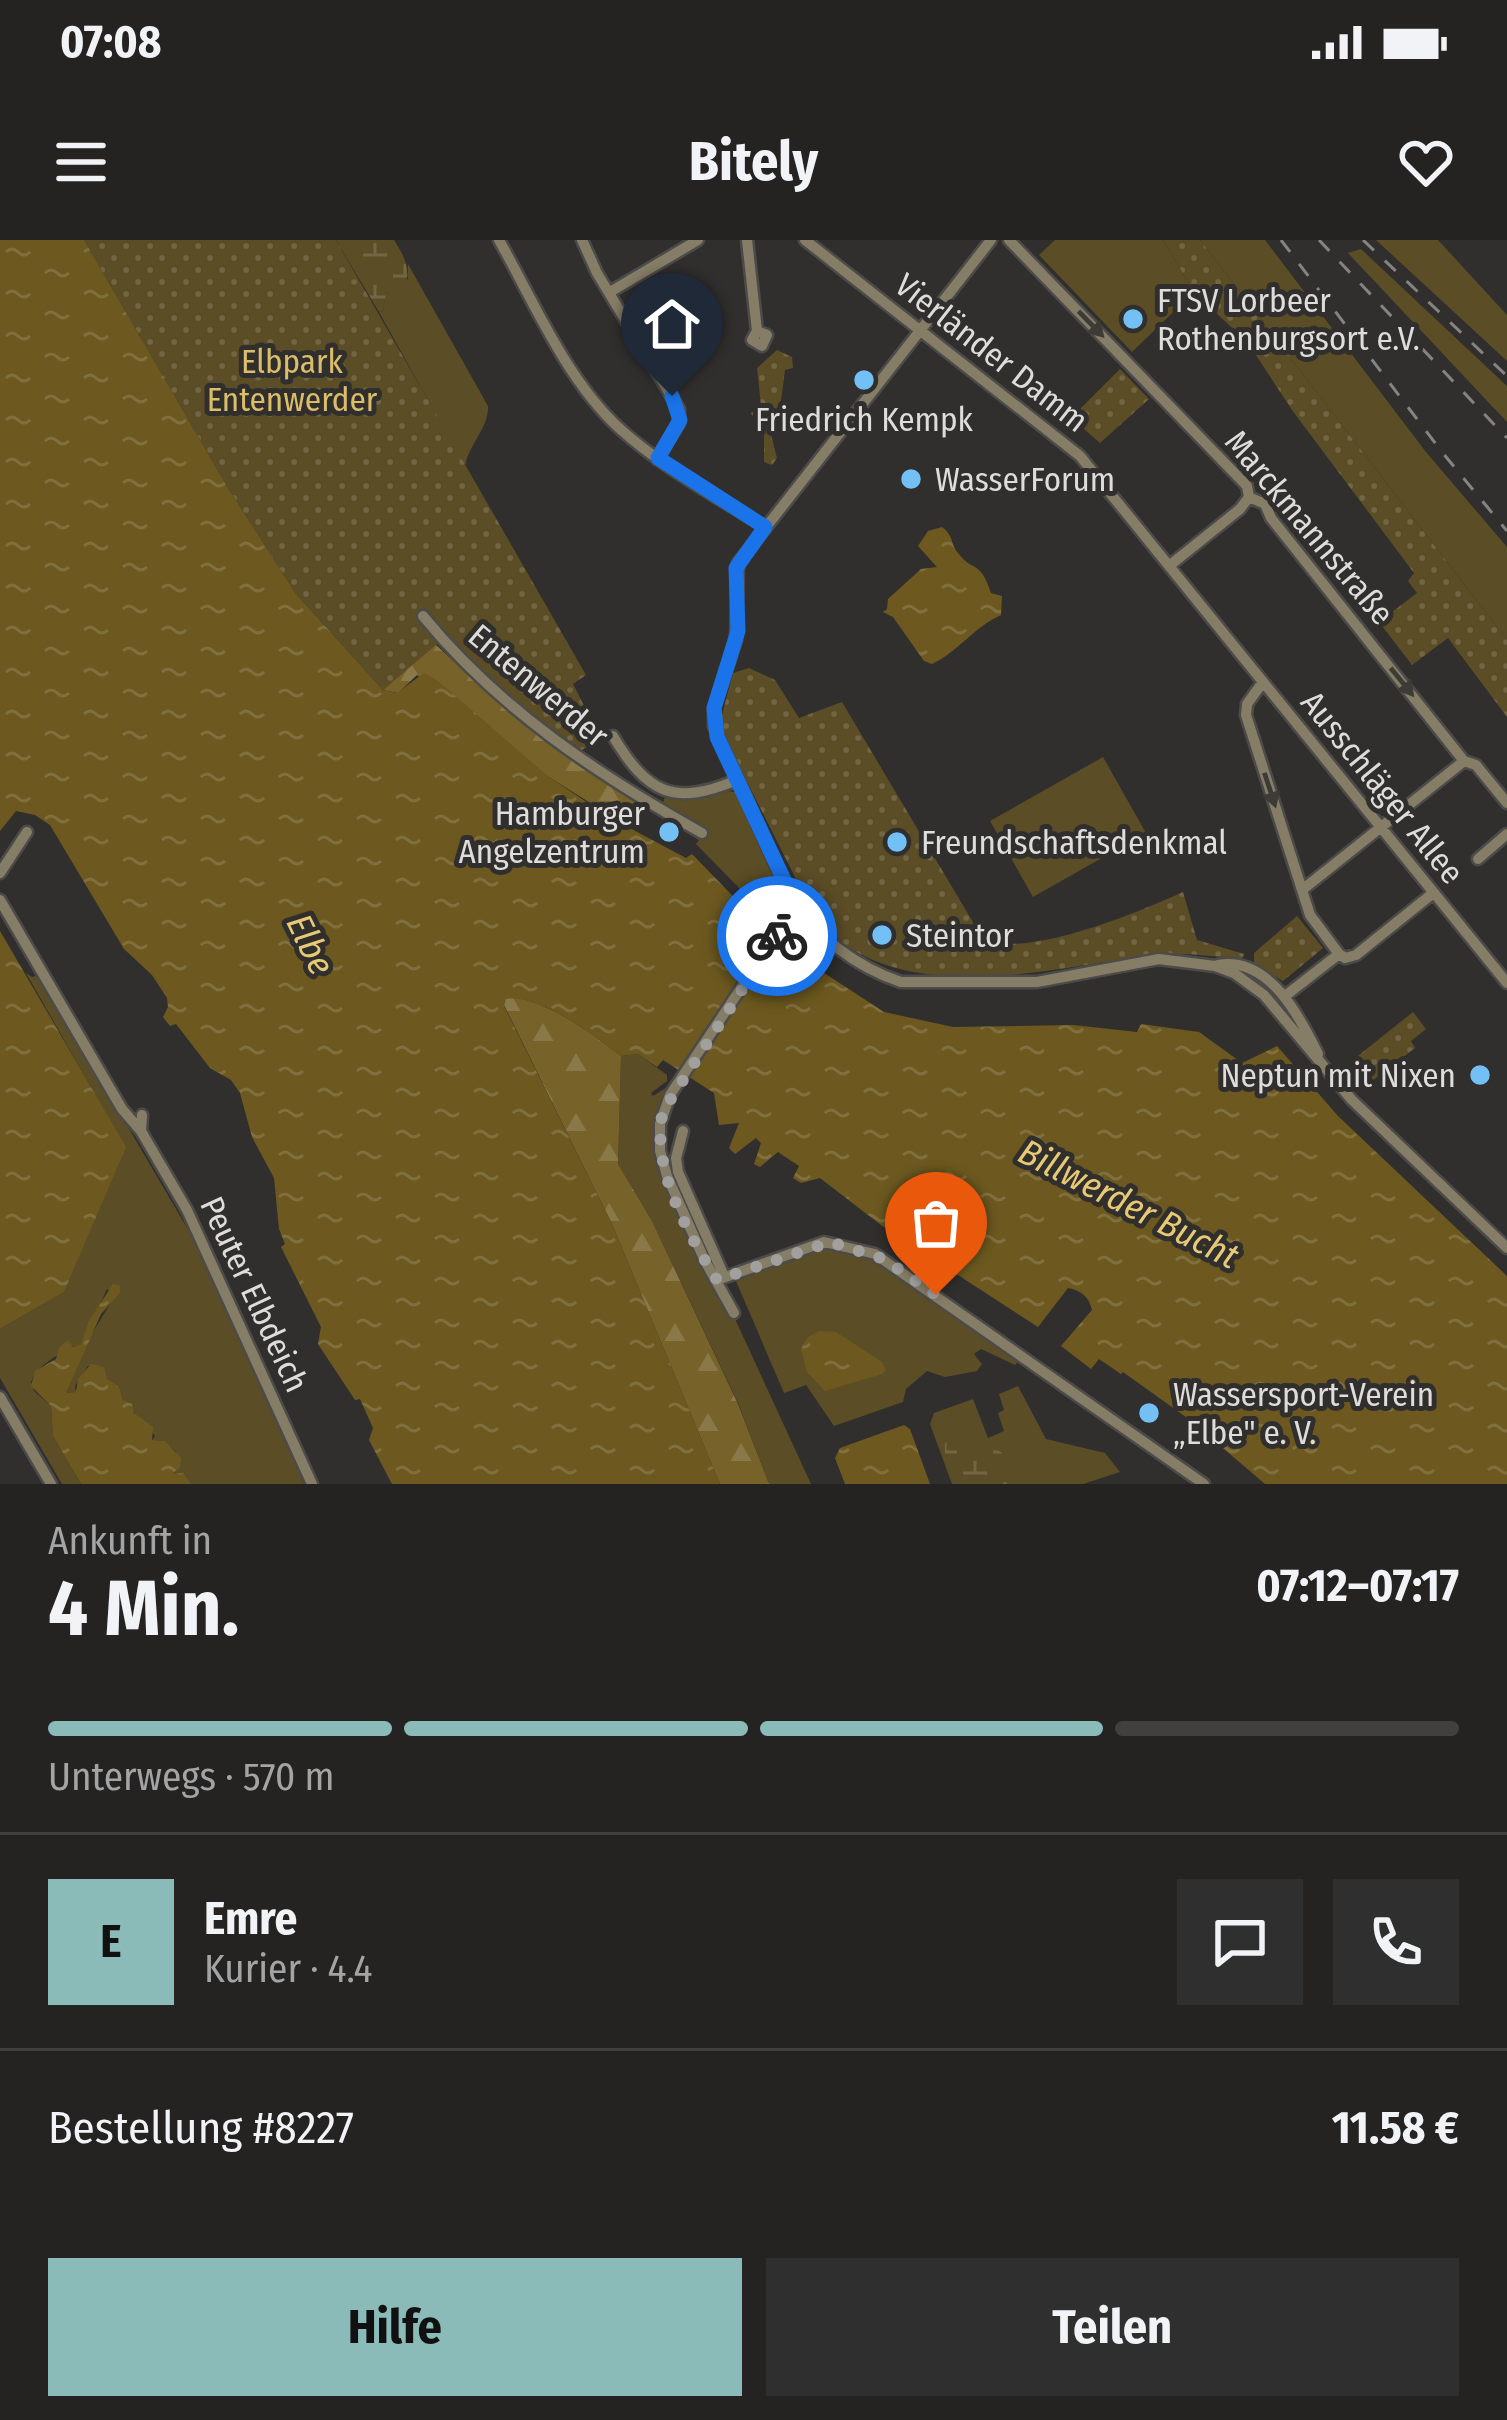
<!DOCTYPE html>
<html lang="de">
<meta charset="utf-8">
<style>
:root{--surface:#242322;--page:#302f2f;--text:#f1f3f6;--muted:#a3a4a5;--line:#414040;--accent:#8bbbb9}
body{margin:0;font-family:"Fira Sans Condensed",sans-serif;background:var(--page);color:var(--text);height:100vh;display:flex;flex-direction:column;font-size:45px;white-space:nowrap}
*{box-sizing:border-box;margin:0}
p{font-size:39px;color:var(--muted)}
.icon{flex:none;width:66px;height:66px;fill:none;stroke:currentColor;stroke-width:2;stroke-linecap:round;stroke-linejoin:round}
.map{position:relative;height:1244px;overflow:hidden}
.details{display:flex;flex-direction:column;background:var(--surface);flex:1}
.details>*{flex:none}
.pin{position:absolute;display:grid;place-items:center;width:102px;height:102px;color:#fff;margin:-123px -51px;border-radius:50% 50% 50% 0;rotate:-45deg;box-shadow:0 0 12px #0007}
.pin .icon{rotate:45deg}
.courier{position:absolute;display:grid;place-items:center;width:120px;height:120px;margin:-60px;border:9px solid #1a73e8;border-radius:50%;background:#fff;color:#222;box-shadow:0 3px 15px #0007}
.headline em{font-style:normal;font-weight:700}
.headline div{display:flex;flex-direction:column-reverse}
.headline{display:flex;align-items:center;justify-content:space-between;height:204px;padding:0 48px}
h1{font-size:78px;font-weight:700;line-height:90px}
.bar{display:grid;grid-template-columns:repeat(4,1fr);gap:18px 12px;align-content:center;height:144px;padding:0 48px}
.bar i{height:15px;border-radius:9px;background:var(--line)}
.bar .active{background:var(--accent)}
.bar p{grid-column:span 4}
.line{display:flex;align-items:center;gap:30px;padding:0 48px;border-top:3px solid var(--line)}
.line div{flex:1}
.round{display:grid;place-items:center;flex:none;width:126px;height:126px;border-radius:0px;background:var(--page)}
.cta{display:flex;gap:24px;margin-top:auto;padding:24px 48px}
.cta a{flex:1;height:138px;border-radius:0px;background:var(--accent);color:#111;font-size:48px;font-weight:700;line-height:138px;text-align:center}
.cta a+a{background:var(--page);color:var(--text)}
.status{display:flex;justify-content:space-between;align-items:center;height:84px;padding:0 60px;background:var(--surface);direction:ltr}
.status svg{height:33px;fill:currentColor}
header{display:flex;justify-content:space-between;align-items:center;height:156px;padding:0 48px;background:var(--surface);font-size:54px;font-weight:700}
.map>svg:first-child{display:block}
</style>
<div class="status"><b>07:08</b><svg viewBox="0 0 49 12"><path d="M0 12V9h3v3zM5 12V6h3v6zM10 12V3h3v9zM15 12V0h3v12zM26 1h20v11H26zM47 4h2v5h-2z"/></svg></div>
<header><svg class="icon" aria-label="menu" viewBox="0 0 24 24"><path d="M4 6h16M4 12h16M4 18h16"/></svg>Bitely<svg class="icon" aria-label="heart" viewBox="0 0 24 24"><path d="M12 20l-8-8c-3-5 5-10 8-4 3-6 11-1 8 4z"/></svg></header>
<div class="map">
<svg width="1507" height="1244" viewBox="0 0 1507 1244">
<defs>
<pattern id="forest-firs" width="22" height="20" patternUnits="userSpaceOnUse" patternTransform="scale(3)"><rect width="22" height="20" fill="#77632a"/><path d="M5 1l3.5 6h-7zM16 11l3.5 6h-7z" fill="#8a7948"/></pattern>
<pattern id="wetland-marsh" width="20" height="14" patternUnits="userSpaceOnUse" patternTransform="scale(3)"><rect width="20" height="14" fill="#5b4d26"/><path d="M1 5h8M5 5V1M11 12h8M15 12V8" fill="none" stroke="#726645"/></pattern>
<pattern id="park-dots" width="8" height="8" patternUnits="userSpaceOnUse" patternTransform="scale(3)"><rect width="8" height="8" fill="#5b4d26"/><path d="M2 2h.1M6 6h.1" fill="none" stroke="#726645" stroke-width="1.8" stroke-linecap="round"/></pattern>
<pattern id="water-ripples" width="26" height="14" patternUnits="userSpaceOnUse" patternTransform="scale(3)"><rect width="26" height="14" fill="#6d591f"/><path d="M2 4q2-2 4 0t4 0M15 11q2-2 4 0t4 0" fill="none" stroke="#81703f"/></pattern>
</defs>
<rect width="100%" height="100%" fill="#302f2d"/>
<!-- grass -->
<path fill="#5b4d26" d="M 1055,0 L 1163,0 L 1194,52 L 1132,112 L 1039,15 Z
M 1200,0 L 1265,0 L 1426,212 L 1507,307 L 1507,400 Z
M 1376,0 L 1438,0 L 1507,75 L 1507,121 Z
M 1361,9 L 1507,146 L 1507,182 L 1348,13 Z
M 408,24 L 488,166 C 489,188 468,205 465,227 L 379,72 L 383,71 L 386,54 L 408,39 Z
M 1103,517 L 1146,593 L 1033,657 L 990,581 Z
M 727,551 L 735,552 L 777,646 L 771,649 L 757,677 L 742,662 L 747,656 L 696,604 L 699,600 L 694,597 L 696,593 L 662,567 L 665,556 L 694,560 Z
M 26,733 L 32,737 L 39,735 L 207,1022 L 304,1244 L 191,1244 L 172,1234 L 176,1212 L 164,1201 L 152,1200 L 155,1196 L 123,1160 L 119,1146 L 107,1139 L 101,1126 L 88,1126 L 75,1146 L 76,1152 L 66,1153 L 80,1113 L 115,1056 L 107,1049 L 82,1105 L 76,1108 L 71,1105 C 56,1118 38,1124 31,1142 L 34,1151 L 51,1166 L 53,1196 L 81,1244 L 62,1244 L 0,1138 L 0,1089 L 64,1052 L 125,907 Z
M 638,814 L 667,835 L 667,841 L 651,853 L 653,856 L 669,846 L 657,880 L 655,905 L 811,1244 L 769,1244 L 738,1163 L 652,981 L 618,924 L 621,816 Z
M 819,1009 L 849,1009 L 881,1019 L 1020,1119 L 1015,1125 L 981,1109 L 974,1114 L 982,1124 L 977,1131 L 945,1137 L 927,1131 L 906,1149 L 903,1162 L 834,1186 L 806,1145 L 784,1153 L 736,1041 Z
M 1018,1146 L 1046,1199 L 1105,1213 L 1120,1232 L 1083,1244 L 952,1244 L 930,1184 L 934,1173 L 973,1159 L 988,1198 L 1004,1191 L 998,1173 L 1004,1170 L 999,1154 Z"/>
<!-- forest -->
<path fill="url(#forest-firs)" d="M 435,404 L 485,450 L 636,560 L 642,566 L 627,586 L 549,537 L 417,435 L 398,453 L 383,450 Z
M 512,757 C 552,763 589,792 621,816 L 618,924 L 652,981 L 738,1164 L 769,1244 L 720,1244 L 612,984 L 504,765 L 505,759 Z"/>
<!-- wetland -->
<path fill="url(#wetland-marsh)" d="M 336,0 L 394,0 C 403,15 412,28 405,46 L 386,54 L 383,71 L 379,72 Z
M 957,1197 C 988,1200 1014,1212 1017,1244 L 963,1244 L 945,1215 L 945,1203 Z"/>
<!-- park -->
<path fill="url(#park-dots)" d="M 84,0 L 336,0 L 586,435 L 573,444 L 601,499 L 582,510 L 523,471 L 443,399 L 383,450 L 296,354 L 228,248 Z
M 1163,0 L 1200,0 L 1507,400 L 1507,477 L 1448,398 L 1412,425 L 1379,382 L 1417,353 L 1408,341 L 1414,333 L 1292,170 L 1248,103 L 1194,52 Z
M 777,110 L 792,117 L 793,128 L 785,130 L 779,177 L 770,191 L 777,218 L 772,225 L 764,222 L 764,196 L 751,173 L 761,166 L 757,128 Z
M 1120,129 L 1149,159 L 1100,203 L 1083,188 L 1084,185 L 1075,174 Z
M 749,428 L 775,440 L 799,478 L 842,462 L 983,699 C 1027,719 1139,672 1183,652 L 1197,700 L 1244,714 L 1243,718 C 1212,717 1181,711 1151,715 C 1046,729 899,770 817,681 L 719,486 L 733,433 Z
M 1297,676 L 1323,708 L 1283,741 L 1254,725 L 1254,713 Z
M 1413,772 L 1426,789 L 1411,801 L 1415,808 L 1372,841 L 1354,819 Z"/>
<!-- water -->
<path fill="url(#water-ripples)" d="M 0,0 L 84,0 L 228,248 L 296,354 L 383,450 L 397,453 L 424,433 L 437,440 L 549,537 L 609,577 L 686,618 L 692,614 L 756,680 L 752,686 L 884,772 L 953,787 L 1073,785 L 1137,792 L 1141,784 L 1199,792 L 1242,823 L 1277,806 L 1338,876 L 1507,1036 L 1507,1244 L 1265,1244 L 1190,1180 L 1123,1132 L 1121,1134 L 1099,1119 L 1091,1129 L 1061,1106 L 1092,1070 C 1089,1057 1081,1050 1068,1048 L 1038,1087 L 881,985 L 820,938 L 801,943 L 793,938 L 799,926 L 778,912 L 760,927 L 754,924 L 761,903 L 756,898 L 735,914 L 729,908 L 739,883 L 719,885 L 714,853 L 663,820 L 657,827 L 638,814 L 621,816 C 593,795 540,753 505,759 L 504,766 L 612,984 L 720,1244 L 392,1244 L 369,1200 L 373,1188 L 360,1159 L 355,1160 L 318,1104 L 321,1087 L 281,1007 L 285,1004 L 279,989 L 274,938 L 252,897 L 240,853 L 231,840 L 210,828 L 176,784 L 170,786 L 163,777 L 168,767 L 167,758 L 152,735 L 124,709 L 50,585 L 35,575 L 16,571 L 0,591 Z
M 942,287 C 954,296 950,303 958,313 C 973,333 980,319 991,353 L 1002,356 L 1001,375 C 974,387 959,411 932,424 L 924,421 L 893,377 L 883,372 L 887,369 L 888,359 L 921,329 L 937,327 L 918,306 L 928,291 Z
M 0,691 L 126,907 L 64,1052 L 0,1089 Z
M 113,1044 L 120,1046 L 120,1053 L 101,1074 L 66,1153 L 76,1152 L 78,1139 L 91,1124 L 104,1127 L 107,1139 L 119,1146 L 123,1160 L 132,1164 L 134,1173 L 153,1187 L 152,1200 L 165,1201 L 181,1218 L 180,1227 L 172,1234 L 183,1233 L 191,1244 L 81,1244 L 53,1196 L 51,1166 L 31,1146 L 35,1131 L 56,1119 L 59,1108 L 68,1100 L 73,1107 L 81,1105 L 89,1081 Z
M 819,1091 L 836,1092 L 882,1122 L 886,1130 L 882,1134 L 825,1151 L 807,1132 L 801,1109 L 808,1097 Z
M 904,1185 L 910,1189 L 930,1244 L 845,1244 L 835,1218 L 840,1208 Z"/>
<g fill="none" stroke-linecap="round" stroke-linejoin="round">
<defs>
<path id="minor" d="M 499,0 C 534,62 566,139 619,188 C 662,227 716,256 765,287
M 582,0 L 597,33 L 679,169 L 679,183 L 657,219
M 747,0 L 757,91 L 752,100 L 762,106 L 767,95 L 757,91
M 805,0 L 1080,216 L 1507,743
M 991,0 L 738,323 L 736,400 L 714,468 L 714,486 L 789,654 C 811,694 858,728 901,742 L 1037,742 L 1159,719 L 1215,726 L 1234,733 L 1264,755 L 1352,860 L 1507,1008
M 1009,0 L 1247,246 L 1249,257 L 1265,264 L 1271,278 L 1464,521 L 1476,525 L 1507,563
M 610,52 L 698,0
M 1169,326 L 1240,269 L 1249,257
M 423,376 C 499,469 598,535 702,593
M 1263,442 L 1247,464 L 1246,475 L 1310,675 L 1339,714
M 613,496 C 647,553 673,567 737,540
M 1478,619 L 1507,594
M 0,633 L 27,592
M 1302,650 L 1464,521
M 0,660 L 122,869 L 141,891
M 1339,714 L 1345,718 L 1356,715 L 1432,654
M 1218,725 C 1269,716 1300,777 1318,814
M 1285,756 L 1339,714
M 142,875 L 141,891 L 187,970 L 312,1244
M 683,891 L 676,918 L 678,932 L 724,1036
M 717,1040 L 824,1002 L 875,1014 L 1204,1244
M 734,1073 L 705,1021 L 667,936 L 660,911 L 660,884 L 670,855 L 781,688 L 799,672
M 0,1157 L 51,1244"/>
</defs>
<!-- minor casing -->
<use href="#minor" stroke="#4c4b49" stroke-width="15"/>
<!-- minor -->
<use href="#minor" stroke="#857d65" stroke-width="10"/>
<!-- rail -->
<path stroke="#858482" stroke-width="3" stroke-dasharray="15 15" stroke-linecap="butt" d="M 1281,0 L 1442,212 L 1507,291
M 1319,0 L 1507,198
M 1363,0 L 1507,136"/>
</g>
<!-- one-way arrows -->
<defs><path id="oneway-solid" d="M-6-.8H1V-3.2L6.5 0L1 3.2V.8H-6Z" transform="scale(3)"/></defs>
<g fill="#3d3b35">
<use href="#oneway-solid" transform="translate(1091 84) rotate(46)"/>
<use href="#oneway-solid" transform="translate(1402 442) rotate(51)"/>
<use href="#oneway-solid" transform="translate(1270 550) rotate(72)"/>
</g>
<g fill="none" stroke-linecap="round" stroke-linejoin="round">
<!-- done -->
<path stroke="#a1a09f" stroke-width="12" stroke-dasharray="0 21.6" d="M 777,696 L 663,871 C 650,927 688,994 717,1040 L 830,1002 L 884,1019 L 936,1055"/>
<!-- route -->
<path stroke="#1a73e8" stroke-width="15" d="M 672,156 L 680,180 L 658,218 L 765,287 L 736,328 L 738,391 L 714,468 L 717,497 L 799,672 L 777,696"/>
</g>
<!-- markers -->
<g fill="#73c0f6" stroke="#302f2d" stroke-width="4.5">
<circle cx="1133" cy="79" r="12"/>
<circle cx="864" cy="140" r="12"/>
<circle cx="911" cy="239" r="12"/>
<circle cx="669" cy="592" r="12"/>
<circle cx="897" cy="602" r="12"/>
<circle cx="882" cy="695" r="12"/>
<circle cx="1480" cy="835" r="12"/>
<circle cx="1149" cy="1173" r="12"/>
</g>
<g text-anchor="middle" stroke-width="10" stroke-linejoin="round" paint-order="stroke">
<!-- poi labels -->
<g font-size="33" fill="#dedddc" stroke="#302f2d" text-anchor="start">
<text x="1157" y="72">FTSV Lorbeer<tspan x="1157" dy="38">Rothenburgsort e.V.</tspan></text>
<text x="864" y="191" text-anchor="middle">Friedrich Kempk</text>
<text x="935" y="251">WasserForum</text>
<text x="645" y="585" text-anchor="end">Hamburger<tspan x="645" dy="38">Angelzentrum</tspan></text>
<text x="921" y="614">Freundschaftsdenkmal</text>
<text x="906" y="707">Steintor</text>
<text x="1456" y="847" text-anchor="end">Neptun mit Nixen</text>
<text x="1173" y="1166">Wassersport-Verein<tspan x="1173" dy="38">„Elbe" e. V.</tspan></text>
</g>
<!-- street labels -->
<g font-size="33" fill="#dedddc" stroke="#302f2d">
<text transform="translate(992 112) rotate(38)" y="12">Vierländer Damm</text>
<text transform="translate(1310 287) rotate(50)" y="12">Marckmannstraße</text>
<text transform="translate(539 445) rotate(40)" y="12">Entenwerder</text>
<text transform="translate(1383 547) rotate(51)" y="12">Ausschläger Allee</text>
<text transform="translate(255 1054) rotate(65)" y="12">Peuter Elbdeich</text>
</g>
<!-- park labels -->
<g font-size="33" fill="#dcbe69" stroke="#302f2d">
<text x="292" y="133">Elbpark<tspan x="292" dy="38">Entenwerder</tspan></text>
</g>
<!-- water labels -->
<g font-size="36" font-style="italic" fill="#e8ca75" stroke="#302f2d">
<text transform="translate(311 704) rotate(64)" y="13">Elbe</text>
<text transform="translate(1129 963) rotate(27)" y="13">Billwerder Bucht</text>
</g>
</g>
</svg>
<div class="pin" style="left:936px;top:1055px;background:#ea580c"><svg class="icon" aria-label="bag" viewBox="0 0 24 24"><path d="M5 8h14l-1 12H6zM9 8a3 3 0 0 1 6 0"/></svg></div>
<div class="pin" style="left:672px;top:156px;background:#1f2937"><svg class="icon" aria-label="home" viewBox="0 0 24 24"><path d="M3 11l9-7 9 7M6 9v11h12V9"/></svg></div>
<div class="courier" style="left:777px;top:696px"><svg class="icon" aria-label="bike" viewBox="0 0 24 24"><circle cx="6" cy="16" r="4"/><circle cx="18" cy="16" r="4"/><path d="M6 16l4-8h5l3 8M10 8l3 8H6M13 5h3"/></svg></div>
</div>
<section class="details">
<div class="headline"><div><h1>4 Min.</h1><p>Ankunft in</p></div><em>07:12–07:17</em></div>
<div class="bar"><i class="active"></i><i class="active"></i><i class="active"></i><i></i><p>Unterwegs · 570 m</p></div>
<div class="line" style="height:216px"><b class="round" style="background:var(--accent);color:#111">E</b><div><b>Emre</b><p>Kurier · 4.4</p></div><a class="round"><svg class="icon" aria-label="chat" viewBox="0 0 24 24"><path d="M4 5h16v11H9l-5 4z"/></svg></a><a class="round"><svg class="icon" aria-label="phone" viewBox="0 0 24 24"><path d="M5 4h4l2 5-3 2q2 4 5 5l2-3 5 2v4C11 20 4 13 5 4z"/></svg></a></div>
<div class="line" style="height:156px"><div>Bestellung #8227</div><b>11.58 €</b></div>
<div class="cta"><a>Hilfe</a><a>Teilen</a></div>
</section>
